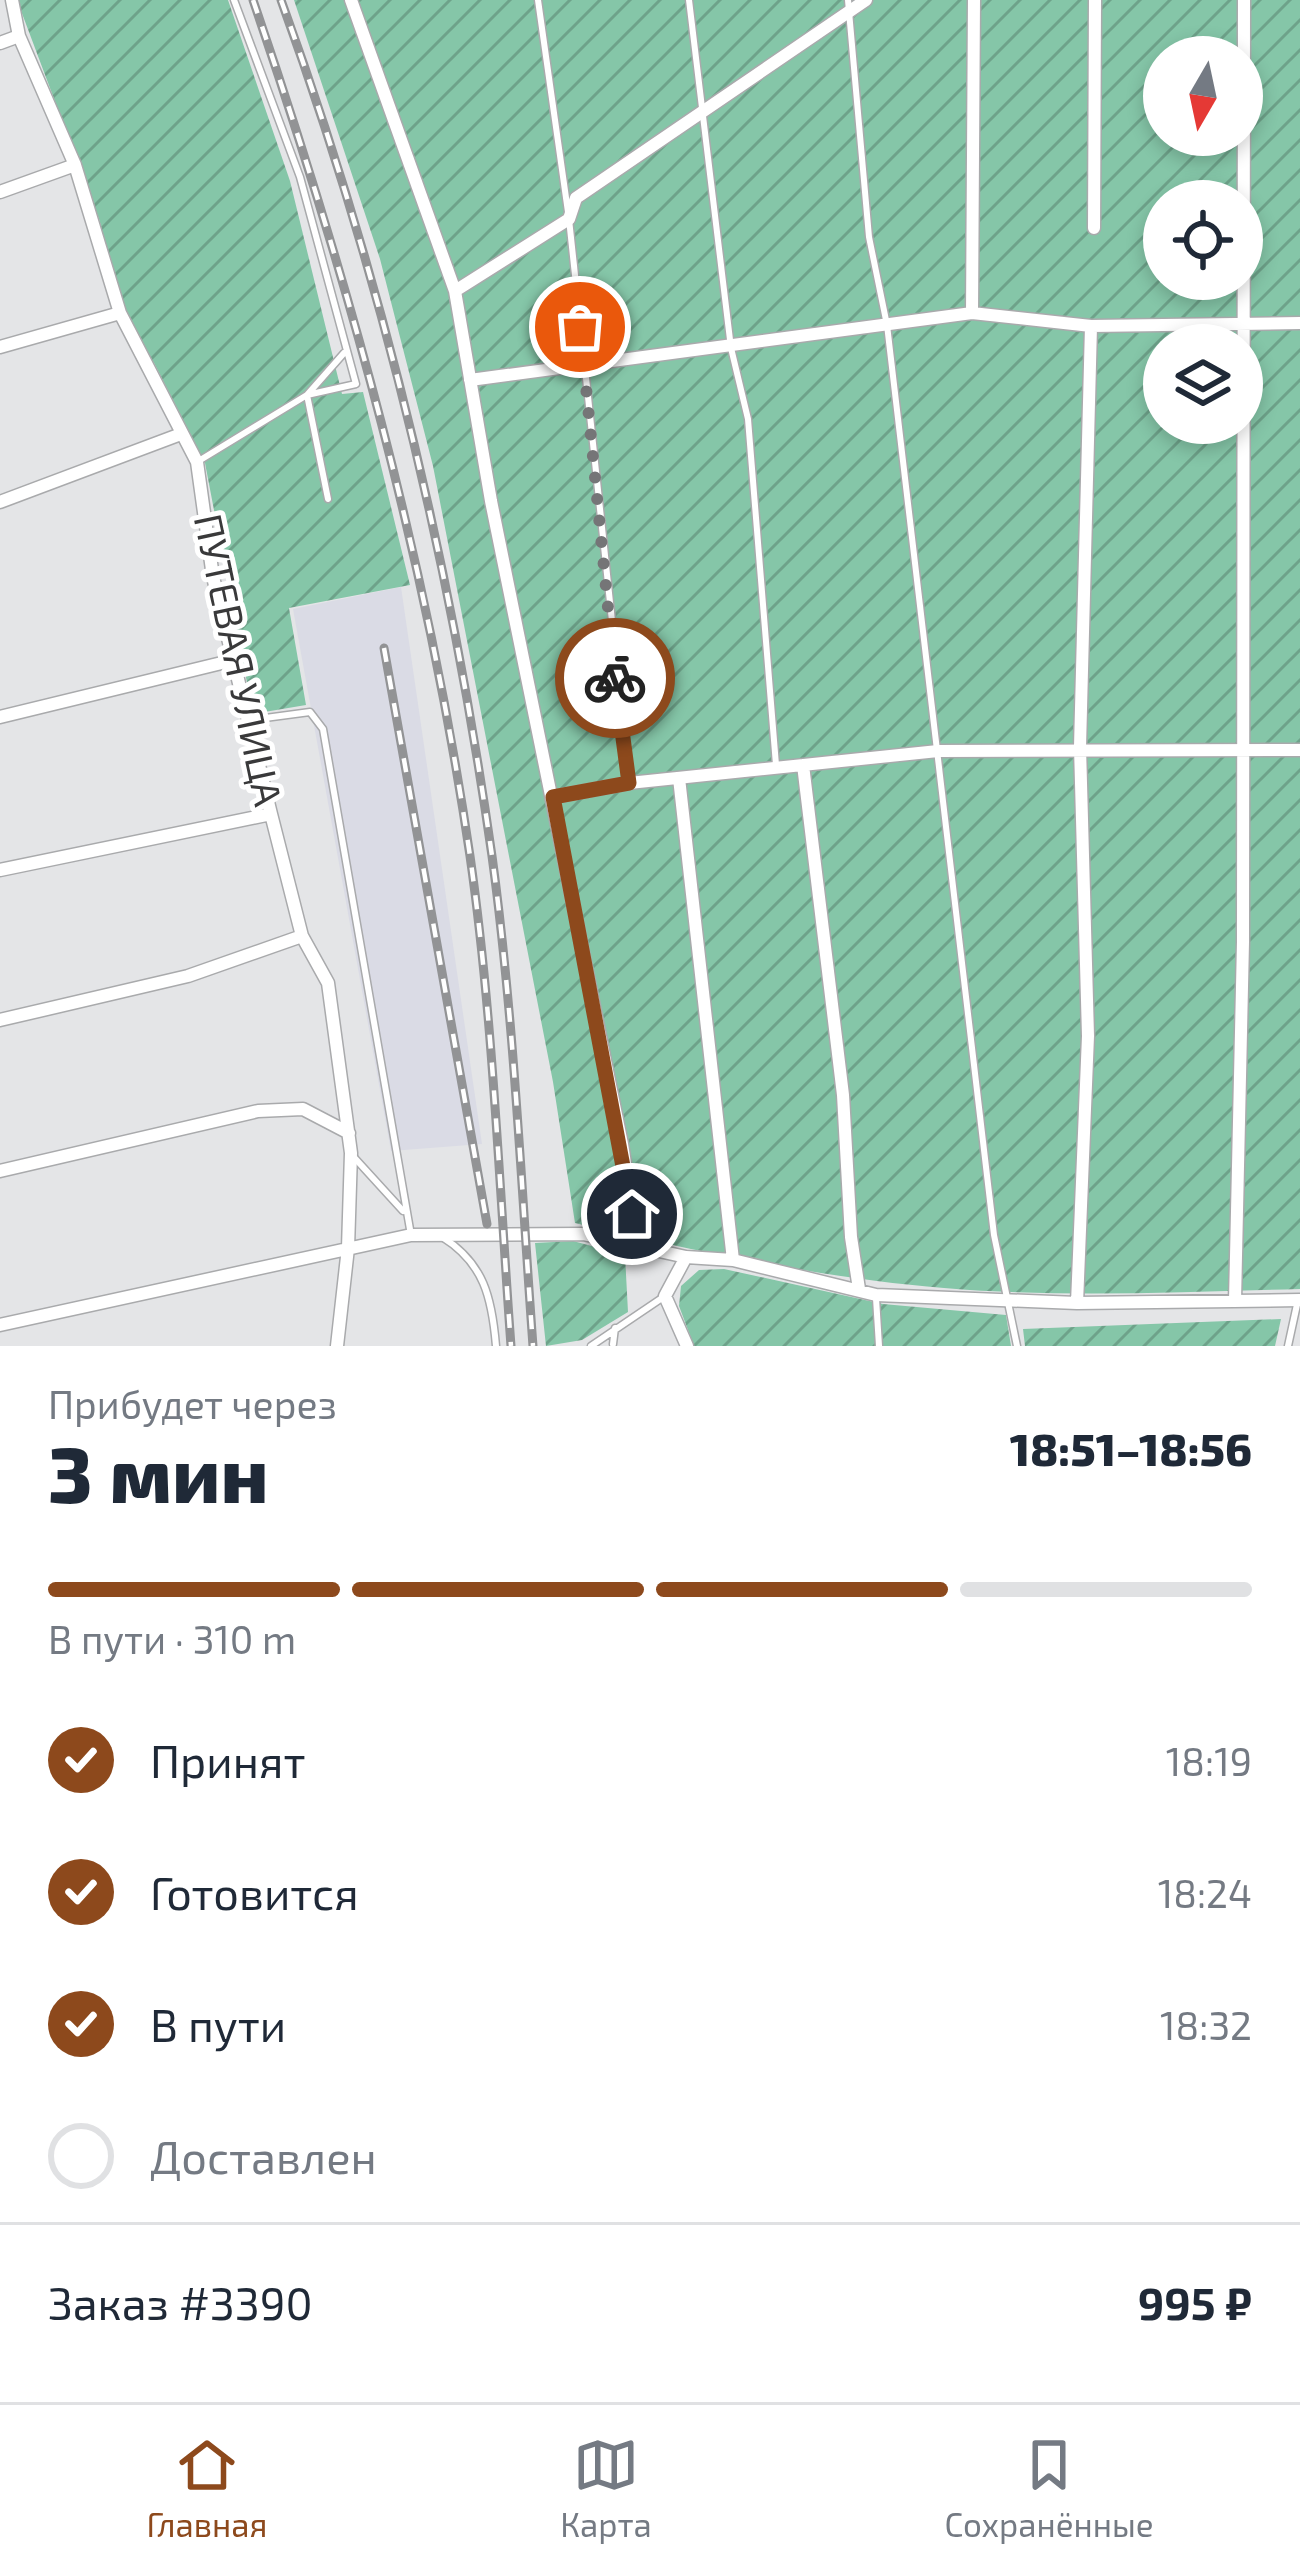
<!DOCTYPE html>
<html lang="ru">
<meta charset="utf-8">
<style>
:root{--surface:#fff;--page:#f2f2f3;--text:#1f2937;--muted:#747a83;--line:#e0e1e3;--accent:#8d491c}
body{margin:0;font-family:"Exo 2",sans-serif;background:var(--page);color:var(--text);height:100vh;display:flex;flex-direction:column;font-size:45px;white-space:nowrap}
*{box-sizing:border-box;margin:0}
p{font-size:39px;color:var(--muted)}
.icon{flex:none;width:66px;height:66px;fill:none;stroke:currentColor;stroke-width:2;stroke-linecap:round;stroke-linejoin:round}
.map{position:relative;height:1346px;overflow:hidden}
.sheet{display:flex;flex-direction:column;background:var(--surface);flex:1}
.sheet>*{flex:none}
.needle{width:78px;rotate:189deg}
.buttons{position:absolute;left:1143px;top:36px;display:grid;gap:24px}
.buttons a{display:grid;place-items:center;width:120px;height:120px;border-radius:50%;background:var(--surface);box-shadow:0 6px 18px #0003;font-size:60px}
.pin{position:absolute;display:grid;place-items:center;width:102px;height:102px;color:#fff;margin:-51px;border:6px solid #fff;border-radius:50%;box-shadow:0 3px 12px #0007}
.courier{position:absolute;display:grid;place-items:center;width:120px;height:120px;margin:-60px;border:9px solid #8d491c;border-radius:50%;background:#fff;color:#222;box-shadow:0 3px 15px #0007}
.overview em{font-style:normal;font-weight:800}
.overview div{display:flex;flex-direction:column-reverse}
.overview{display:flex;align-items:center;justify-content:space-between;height:204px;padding:0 48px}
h1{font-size:78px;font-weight:800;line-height:90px}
.bar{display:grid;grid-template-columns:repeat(4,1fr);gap:18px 12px;align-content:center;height:144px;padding:0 48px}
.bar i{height:15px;border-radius:9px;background:var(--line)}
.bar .current{background:var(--accent)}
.bar p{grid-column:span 4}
.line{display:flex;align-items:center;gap:30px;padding:0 48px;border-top:3px solid var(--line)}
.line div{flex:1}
ol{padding:0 48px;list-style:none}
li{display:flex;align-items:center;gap:36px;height:132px}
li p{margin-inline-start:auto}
li .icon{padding:12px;border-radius:50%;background:var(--accent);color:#fff;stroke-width:4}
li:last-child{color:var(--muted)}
li i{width:66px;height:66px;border:6px solid var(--line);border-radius:50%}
.dock{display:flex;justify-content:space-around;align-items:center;height:168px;border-top:3px solid var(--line);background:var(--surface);font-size:33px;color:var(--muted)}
.dock a{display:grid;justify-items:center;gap:6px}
.dock .current{color:var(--accent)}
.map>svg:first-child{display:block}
</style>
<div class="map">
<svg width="1300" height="1346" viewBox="0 0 1300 1346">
<defs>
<pattern id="garden-furrows" width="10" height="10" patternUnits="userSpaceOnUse" patternTransform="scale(3)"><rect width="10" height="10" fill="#85c6a8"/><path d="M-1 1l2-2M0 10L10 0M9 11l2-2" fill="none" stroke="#6ea28a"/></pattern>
</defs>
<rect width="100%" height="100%" fill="#e4e5e7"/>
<!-- built -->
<path fill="#dadbe5" d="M 401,587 L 482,1144 L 391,1151 L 293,609 Z"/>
<!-- garden -->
<path fill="url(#garden-furrows)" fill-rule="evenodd" d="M 17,0 L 228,0 L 290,181 L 342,394 L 363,392 L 410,585 L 289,608 L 306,705 L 253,714 L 205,463 L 154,363 L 125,319 L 99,219 Z
M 294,0 L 1300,0 L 1300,1289 C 1181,1292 1062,1298 944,1288 C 828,1279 689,1250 575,1223 L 553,1082 L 433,466 L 380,259 ZM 1164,57 L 1242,57 L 1242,135 L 1164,135 ZM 1164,201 L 1242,201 L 1242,279 L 1164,279 ZM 1164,345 L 1242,345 L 1242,423 L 1164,423 Z
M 573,1241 L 625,1255 L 628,1312 L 582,1340 L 546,1346 L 535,1243 Z
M 724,1269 L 883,1304 L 1006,1315 L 1011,1346 L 694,1346 L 679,1306 L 681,1286 L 699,1270 Z
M 1281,1319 L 1275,1346 L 1025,1346 L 1023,1329 Z"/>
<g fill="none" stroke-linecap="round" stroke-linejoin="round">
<defs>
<path id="lane" d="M 234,0 L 300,177 L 356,384 L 307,395 L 344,353
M 538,0 L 569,219 L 629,780
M 689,0 L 731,348 L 748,419 L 776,765
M 848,0 L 869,237 L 887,325 L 994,1235 L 1017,1346
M 197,462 L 307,395 L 328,499
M 250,720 L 310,712 L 323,729 L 411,1235
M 351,1154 L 403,1211
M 442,1237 C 484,1263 492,1298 496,1346
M 876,1298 L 879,1346
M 613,1344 L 615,1328
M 591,1346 L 662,1298
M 1288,1346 L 1298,1300"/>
<path id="street" d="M 12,0 L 19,36 L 75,165 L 120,313 L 197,462 L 213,577 L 271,814 L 302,936 L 328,983 L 351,1153 L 348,1248 L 337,1346
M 351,0 L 455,291 L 491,501 L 622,1144 L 638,1248
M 0,43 L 19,36
M 0,192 L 75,165
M 1094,228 L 1095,0
M 455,291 L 569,219 L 576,198 L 866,0
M 972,313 L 974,0
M 0,347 L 120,313
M 470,380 L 972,313 L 1091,326 L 1300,323
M 0,502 L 181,434
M 0,717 L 234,660
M 803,765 L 843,1095 L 851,1237 L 859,1289
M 679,778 L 733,1260
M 553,797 L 629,783 L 938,751 L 1300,750
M 0,870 L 271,814
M 0,1020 L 188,976 L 302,936
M 0,1171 L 258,1111 L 303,1109 L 349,1133
M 686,1257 L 665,1296 L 687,1346
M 1235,1301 L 1243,942 L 1244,0
M 1077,1303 L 1088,1036 L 1080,747 L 1091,326
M 0,1325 L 411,1235 L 583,1234 L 686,1257 L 733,1260 L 876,1295 L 1077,1303 L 1300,1300"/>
</defs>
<!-- lane casing -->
<use href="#lane" stroke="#a9aaac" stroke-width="9"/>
<!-- street casing -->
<use href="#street" stroke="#a9aaac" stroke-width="15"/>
<!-- lane -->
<use href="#lane" stroke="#fff" stroke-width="6"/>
<!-- street -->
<use href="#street" stroke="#fff" stroke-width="12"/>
<defs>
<path id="rail" d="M 253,0 C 349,281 427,562 470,856 C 493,1017 499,1183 511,1346
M 281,0 C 381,275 451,566 492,856 C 514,1018 521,1183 533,1346
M 384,648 L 487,1224"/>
</defs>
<!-- rail casing -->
<use href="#rail" stroke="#929395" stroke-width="9"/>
<!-- rail -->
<use href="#rail" stroke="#fff" stroke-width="4.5" stroke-dasharray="14" stroke-linecap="butt"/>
</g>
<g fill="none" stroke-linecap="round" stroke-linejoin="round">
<!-- done -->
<path stroke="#757577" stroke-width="12" stroke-dasharray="0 21.6" d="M 580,327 L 615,678"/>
<!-- route -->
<path stroke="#8d491c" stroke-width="15" d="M 615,678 L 629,783 L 553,797 L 632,1214"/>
</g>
<g text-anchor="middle" stroke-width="10" stroke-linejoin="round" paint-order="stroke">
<!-- street labels -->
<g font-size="39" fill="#39393a" stroke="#fff">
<text transform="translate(238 660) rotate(78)" y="14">ПУТЕВАЯ УЛИЦА</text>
</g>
</g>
</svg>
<div class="buttons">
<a><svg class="needle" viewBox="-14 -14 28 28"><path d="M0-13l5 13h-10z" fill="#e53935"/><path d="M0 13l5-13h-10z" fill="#747a83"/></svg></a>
<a><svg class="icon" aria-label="locate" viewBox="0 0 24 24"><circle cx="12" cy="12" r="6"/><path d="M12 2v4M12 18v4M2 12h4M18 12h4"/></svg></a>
<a><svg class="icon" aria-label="layers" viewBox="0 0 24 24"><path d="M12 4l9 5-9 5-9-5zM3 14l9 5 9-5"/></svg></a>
</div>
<div class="pin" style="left:580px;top:327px;background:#ea580c"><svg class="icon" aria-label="bag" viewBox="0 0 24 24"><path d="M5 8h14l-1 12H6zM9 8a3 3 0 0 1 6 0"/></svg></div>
<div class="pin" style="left:632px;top:1214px;background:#1f2937"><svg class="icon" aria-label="home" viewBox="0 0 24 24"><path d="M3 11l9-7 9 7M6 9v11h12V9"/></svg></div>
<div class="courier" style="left:615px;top:678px"><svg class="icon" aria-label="bike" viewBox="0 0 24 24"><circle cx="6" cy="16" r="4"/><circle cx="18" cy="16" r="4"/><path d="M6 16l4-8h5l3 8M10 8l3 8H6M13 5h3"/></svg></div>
</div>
<section class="sheet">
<div class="overview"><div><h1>3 мин</h1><p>Прибудет через</p></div><em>18:51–18:56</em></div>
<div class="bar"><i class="current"></i><i class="current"></i><i class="current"></i><i></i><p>В пути · 310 m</p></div>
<ol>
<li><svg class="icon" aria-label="check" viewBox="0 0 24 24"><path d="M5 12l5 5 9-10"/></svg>Принят<p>18:19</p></li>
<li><svg class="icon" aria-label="check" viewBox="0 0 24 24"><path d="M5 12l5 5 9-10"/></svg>Готовится<p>18:24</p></li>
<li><svg class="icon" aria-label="check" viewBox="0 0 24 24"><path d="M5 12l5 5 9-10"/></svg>В пути<p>18:32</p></li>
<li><i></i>Доставлен</li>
</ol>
<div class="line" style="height:156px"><div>Заказ #3390</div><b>995 ₽</b></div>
</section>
<nav class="dock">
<a class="current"><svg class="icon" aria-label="home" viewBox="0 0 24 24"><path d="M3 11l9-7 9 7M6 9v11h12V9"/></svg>Главная</a>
<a><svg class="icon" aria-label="map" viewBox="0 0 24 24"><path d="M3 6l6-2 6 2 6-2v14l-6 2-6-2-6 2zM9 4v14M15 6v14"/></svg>Карта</a>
<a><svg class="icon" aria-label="saved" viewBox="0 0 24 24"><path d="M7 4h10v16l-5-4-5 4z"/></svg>Сохранённые</a>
</nav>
